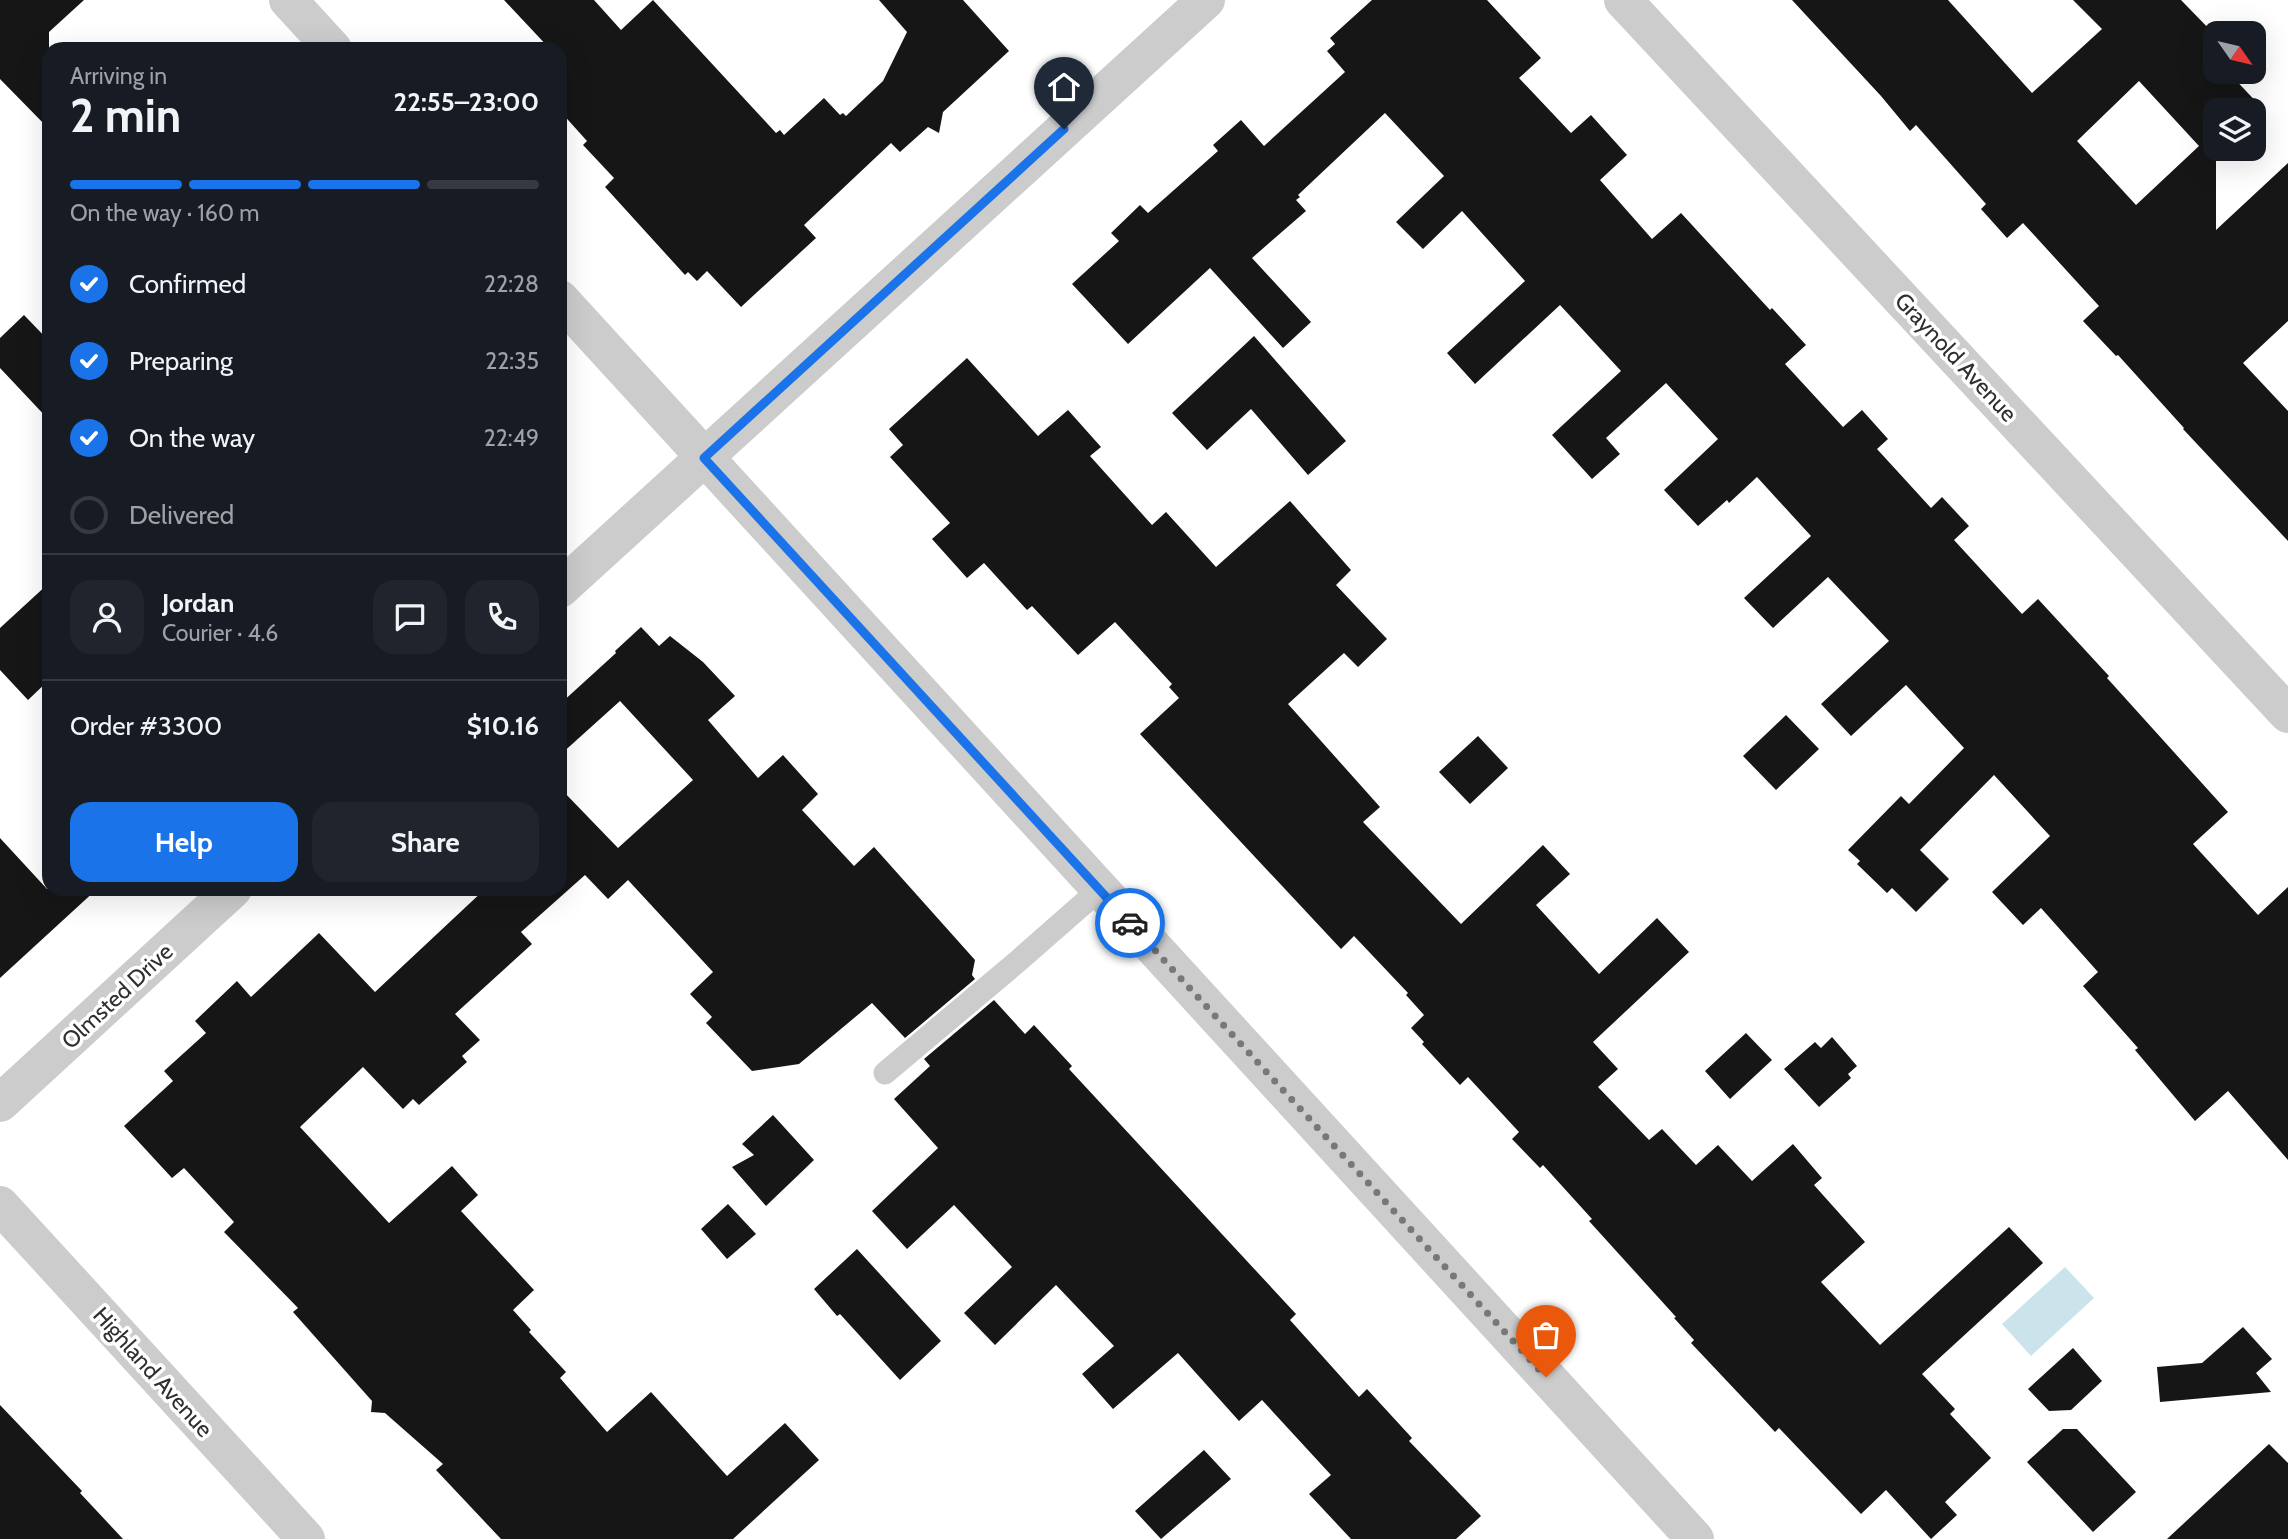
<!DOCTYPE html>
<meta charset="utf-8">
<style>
:root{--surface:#171b24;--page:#20242c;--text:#f1f3f6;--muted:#9ea1a6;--line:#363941;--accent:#1a73e8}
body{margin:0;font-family:Cabin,sans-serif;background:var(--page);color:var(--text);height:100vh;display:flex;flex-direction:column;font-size:26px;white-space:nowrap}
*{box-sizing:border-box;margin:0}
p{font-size:23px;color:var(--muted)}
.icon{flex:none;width:38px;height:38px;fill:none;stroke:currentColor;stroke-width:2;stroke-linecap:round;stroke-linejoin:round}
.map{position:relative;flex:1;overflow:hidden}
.panel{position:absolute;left:42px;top:42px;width:525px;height:854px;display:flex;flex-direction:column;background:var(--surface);border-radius:21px;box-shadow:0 7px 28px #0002}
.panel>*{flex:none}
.needle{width:46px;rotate:124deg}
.buttons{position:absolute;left:2203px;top:21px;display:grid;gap:14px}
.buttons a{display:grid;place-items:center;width:63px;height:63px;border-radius:14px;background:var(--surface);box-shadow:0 7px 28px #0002;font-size:35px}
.pin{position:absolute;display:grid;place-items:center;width:60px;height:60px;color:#fff;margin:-72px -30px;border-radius:50% 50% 50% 0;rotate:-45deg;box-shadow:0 0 7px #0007}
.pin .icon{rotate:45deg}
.courier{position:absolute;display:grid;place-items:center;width:70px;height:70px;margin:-35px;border:5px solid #1a73e8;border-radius:50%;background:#fff;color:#222;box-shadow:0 2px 9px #0007}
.summary em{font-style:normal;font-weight:700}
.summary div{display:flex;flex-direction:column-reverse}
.summary{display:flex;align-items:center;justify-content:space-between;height:119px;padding:0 28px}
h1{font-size:46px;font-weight:700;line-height:52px}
.bar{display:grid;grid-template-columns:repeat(4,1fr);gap:10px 7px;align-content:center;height:84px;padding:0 28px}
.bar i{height:9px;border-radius:5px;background:var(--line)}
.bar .selected{background:var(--accent)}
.bar p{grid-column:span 4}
.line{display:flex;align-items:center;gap:18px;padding:0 28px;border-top:2px solid var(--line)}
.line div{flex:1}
.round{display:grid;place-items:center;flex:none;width:74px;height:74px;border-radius:21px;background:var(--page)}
ol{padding:0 28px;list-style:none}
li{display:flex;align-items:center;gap:21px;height:77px}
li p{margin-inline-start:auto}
li .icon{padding:7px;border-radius:50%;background:var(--accent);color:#fff;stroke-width:4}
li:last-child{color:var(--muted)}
li i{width:38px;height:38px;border:4px solid var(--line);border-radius:50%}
.cta{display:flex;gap:14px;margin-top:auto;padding:14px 28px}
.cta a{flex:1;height:80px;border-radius:21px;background:var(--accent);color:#fff;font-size:28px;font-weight:700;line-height:80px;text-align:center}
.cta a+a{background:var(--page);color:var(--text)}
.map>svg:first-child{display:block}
</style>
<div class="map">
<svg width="2288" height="1539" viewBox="0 0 2288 1539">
<rect width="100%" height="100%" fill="#fff"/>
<!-- water -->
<path fill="#cbe3ea" d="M 2065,1267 L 2094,1298 L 2031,1356 L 2002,1324 Z"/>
<!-- building -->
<path fill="#161616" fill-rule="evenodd" d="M 0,0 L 84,0 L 49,32 L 49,129 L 0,79 Z
M 504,0 L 594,0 L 621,30 L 653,0 L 776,133 L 780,130 L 784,135 L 824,98 L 840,115 L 843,113 L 846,116 L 883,81 L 907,32 L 879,0 L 963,0 L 1009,51 L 943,112 L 939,133 L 928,127 L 900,152 L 891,143 L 804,225 L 816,238 L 741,307 L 707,271 L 697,281 L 688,272 L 685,275 L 605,187 L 614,178 L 583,145 L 587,141 L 560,111 L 560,49 L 550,49 Z
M 1372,0 L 1487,0 L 1541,58 L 1519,78 L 1571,133 L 1591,115 L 1627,155 L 1600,180 L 1652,239 L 1681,213 L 1770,310 L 1772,308 L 1806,345 L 1785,364 L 1843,427 L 1862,410 L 1888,439 L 1877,449 L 1931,508 L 1942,497 L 1969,526 L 1954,540 L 2022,614 L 2038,599 L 2109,676 L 2107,678 L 2228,812 L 2193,844 L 2258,915 L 2288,887 L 2288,1160 L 2228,1091 L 2195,1121 L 2135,1050 L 2138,1048 L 2083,986 L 2098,972 L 2041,908 L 2023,925 L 1992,892 L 2050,836 L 1994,775 L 1920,850 L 1949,879 L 1916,912 L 1892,888 L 1887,893 L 1857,864 L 1860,861 L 1848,850 L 1901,796 L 1909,804 L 1964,748 L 1906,685 L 1851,736 L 1821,704 L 1889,641 L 1828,577 L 1773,628 L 1744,598 L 1811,536 L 1757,477 L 1729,503 L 1727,500 L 1698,526 L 1664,490 L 1718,439 L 1666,383 L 1606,438 L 1620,454 L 1592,479 L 1552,435 L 1621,371 L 1560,305 L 1475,384 L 1447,353 L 1525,281 L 1462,211 L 1423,249 L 1396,222 L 1444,176 L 1385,113 L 1298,195 L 1300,197 L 1296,200 L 1306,211 L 1252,258 L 1311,322 L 1283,348 L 1210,268 L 1128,344 L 1072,284 L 1119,241 L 1111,233 L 1140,205 L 1148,213 L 1218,151 L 1213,145 L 1241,120 L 1264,146 L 1345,72 L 1327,51 L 1335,44 L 1330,38 Z
M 1792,0 L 1948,0 L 2032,93 L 2102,29 L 2073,0 L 2181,0 L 2216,36 L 2216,72 L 2228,72 L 2264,110 L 2216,110 L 2216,230 L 2288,163 L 2288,321 L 2243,363 L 2288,411 L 2288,541 L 2183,429 L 2184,428 L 2118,355 L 2116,356 L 2083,321 L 2099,306 L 2023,223 L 2007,238 L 1981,209 L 1986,204 L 1916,125 L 1910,131 L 1881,96 ZM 2139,81 L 2199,146 L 2136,205 L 2077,141 Z
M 24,315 L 49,341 L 49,420 L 0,368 L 0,338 Z
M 1254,336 L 1346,441 L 1308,475 L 1251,409 L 1207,450 L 1172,413 Z
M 967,358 L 1038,436 L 1068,410 L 1101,447 L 1090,456 L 1152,525 L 1166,512 L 1216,567 L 1290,501 L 1351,570 L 1336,585 L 1387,639 L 1358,667 L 1344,653 L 1288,704 L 1380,807 L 1363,822 L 1461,924 L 1543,845 L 1570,874 L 1536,905 L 1599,974 L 1657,918 L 1689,952 L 1593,1042 L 1618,1069 L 1598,1087 L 1649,1140 L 1662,1129 L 1696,1165 L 1718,1145 L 1752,1181 L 1793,1144 L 1822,1178 L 1814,1185 L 1865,1242 L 1821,1282 L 1880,1345 L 2009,1227 L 2043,1263 L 1922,1374 L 1955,1409 L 1950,1414 L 1991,1458 L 1945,1502 L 1957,1515 L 1931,1539 L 1886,1490 L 1861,1514 L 1779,1428 L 1775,1432 L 1691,1343 L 1694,1340 L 1674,1318 L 1676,1317 L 1589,1221 L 1592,1219 L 1543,1165 L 1540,1168 L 1512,1139 L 1519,1132 L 1468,1077 L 1460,1085 L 1422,1044 L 1424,1042 L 1411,1028 L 1424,1015 L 1406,995 L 1408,993 L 1354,936 L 1341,949 L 1140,734 L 1179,698 L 1169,687 L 1172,684 L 1115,622 L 1078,655 L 1032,606 L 1027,610 L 984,563 L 967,578 L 932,539 L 950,523 L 890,457 L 903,445 L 889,429 Z
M 49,583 L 49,680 L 28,700 L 0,670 L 0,628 Z
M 641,627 L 659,646 L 670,636 L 703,662 L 735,696 L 708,720 L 758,778 L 783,755 L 818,794 L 802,810 L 854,866 L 874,847 L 975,960 L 972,975 L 975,979 L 905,1038 L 872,1003 L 799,1064 L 752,1071 L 706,1023 L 712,1017 L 690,994 L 713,972 L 628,880 L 608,899 L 585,875 L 521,932 L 532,944 L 455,1014 L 480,1040 L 462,1056 L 467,1062 L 419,1105 L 413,1099 L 403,1109 L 363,1067 L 300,1127 L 389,1223 L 452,1166 L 478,1195 L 461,1211 L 534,1290 L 513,1310 L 531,1330 L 529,1332 L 566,1372 L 560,1378 L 607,1432 L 651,1392 L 727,1476 L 785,1423 L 819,1460 L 733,1539 L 501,1539 L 436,1470 L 443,1464 L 385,1413 L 371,1412 L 372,1401 L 293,1312 L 298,1308 L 224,1232 L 234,1222 L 184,1168 L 172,1178 L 124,1126 L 173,1081 L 164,1071 L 206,1033 L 195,1021 L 237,981 L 251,997 L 319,933 L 375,992 L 485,889 L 560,889 L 560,788 L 618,848 L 693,780 L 620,701 L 560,755 L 560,704 L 616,653 L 615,651 Z
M 1786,715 L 1819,749 L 1776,790 L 1743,756 Z
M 1478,736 L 1508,768 L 1470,804 L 1439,772 Z
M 0,838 L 47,889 L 97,889 L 0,978 Z
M 994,1000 L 1025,1034 L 1034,1025 L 1072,1066 L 1069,1069 L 1296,1314 L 1290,1320 L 1359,1397 L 1367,1389 L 1412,1438 L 1409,1441 L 1481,1516 L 1456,1539 L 1351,1539 L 1309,1494 L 1331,1475 L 1262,1400 L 1239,1421 L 1178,1353 L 1113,1409 L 1082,1374 L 1114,1346 L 1056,1285 L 995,1345 L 964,1313 L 1012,1267 L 954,1205 L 907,1249 L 872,1211 L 938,1148 L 894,1099 L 930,1066 L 924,1059 Z
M 1746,1033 L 1772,1060 L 1730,1099 L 1705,1071 Z
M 1832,1037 L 1857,1066 L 1848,1074 L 1851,1078 L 1819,1107 L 1784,1069 L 1815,1042 L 1821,1048 Z
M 773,1115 L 814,1160 L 766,1206 L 732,1167 L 754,1155 L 742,1144 Z
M 728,1204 L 756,1234 L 727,1259 L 701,1229 Z
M 857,1249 L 941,1341 L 900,1380 L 840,1314 L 837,1316 L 814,1289 Z
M 2243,1327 L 2272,1359 L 2256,1373 L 2271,1392 L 2160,1402 L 2157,1367 L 2202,1363 Z
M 2073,1348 L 2102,1381 L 2071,1410 L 2049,1411 L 2028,1389 Z
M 0,1405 L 82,1491 L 80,1493 L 123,1539 L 0,1539 Z
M 2063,1429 L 2077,1429 L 2136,1492 L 2093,1532 L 2027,1462 Z
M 2269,1444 L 2288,1463 L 2288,1539 L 2167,1539 Z
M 1204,1450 L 1231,1479 L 1161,1539 L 1135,1511 Z"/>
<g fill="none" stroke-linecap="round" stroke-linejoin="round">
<!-- lane -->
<path stroke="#ccc" stroke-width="23" d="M 885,1073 L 1017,962 L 1099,890"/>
<!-- street -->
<path stroke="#ccc" stroke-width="38" d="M 288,0 L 333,49
M 1623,0 L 2288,714
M 560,299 L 1695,1539
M 560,589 L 1206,0
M 0,1103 L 233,889
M 0,1205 L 306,1539"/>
</g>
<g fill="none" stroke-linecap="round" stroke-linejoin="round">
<!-- done -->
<path stroke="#787878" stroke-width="7" stroke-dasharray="0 12.6" d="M 1130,923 L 1546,1377"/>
<!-- route -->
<path stroke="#1a73e8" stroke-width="9" d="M 1064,129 L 704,458 L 1130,923"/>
</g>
<g text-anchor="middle" stroke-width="7" stroke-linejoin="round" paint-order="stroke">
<!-- street labels -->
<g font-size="23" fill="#2f2f2f" stroke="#fff">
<text transform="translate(1956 357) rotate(47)" y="8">Graynold Avenue</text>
<text transform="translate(117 996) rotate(-43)" y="8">Olmsted Drive</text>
<text transform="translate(153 1372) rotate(48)" y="8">Highland Avenue</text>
</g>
</g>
</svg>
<div class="buttons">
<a><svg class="needle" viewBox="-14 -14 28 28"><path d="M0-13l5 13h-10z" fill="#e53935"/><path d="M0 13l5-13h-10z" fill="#9ea1a6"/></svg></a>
<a><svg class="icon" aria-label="layers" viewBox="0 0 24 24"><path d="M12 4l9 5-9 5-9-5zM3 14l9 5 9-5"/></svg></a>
</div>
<div class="pin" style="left:1546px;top:1377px;background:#ea580c"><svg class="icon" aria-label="bag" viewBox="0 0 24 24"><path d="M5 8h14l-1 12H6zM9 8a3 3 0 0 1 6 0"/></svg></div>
<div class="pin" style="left:1064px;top:129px;background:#1f2937"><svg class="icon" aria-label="home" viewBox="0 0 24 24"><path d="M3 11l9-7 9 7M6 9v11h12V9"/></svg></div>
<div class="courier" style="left:1130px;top:923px"><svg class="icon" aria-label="car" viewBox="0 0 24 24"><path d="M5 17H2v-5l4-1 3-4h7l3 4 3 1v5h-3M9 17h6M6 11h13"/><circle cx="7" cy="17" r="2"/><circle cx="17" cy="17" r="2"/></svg></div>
<section class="panel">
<div class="summary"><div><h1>2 min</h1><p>Arriving in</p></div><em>22:55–23:00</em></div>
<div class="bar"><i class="selected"></i><i class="selected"></i><i class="selected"></i><i></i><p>On the way · 160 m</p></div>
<ol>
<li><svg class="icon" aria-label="check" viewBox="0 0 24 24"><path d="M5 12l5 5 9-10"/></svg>Confirmed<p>22:28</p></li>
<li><svg class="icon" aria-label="check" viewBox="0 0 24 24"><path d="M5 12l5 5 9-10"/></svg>Preparing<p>22:35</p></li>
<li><svg class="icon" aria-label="check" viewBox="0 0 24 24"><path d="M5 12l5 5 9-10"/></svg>On the way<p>22:49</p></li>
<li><i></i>Delivered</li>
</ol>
<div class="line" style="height:126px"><a class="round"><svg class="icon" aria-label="person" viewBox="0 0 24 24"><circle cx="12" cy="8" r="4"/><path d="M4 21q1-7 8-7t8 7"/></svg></a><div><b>Jordan</b><p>Courier · 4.6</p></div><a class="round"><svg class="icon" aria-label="chat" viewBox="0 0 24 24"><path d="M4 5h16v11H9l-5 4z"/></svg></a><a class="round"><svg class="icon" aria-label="phone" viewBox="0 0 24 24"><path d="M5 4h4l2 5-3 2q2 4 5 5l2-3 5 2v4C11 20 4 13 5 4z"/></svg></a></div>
<div class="line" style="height:91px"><div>Order #3300</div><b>$10.16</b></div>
<div class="cta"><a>Help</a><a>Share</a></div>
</section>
</div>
